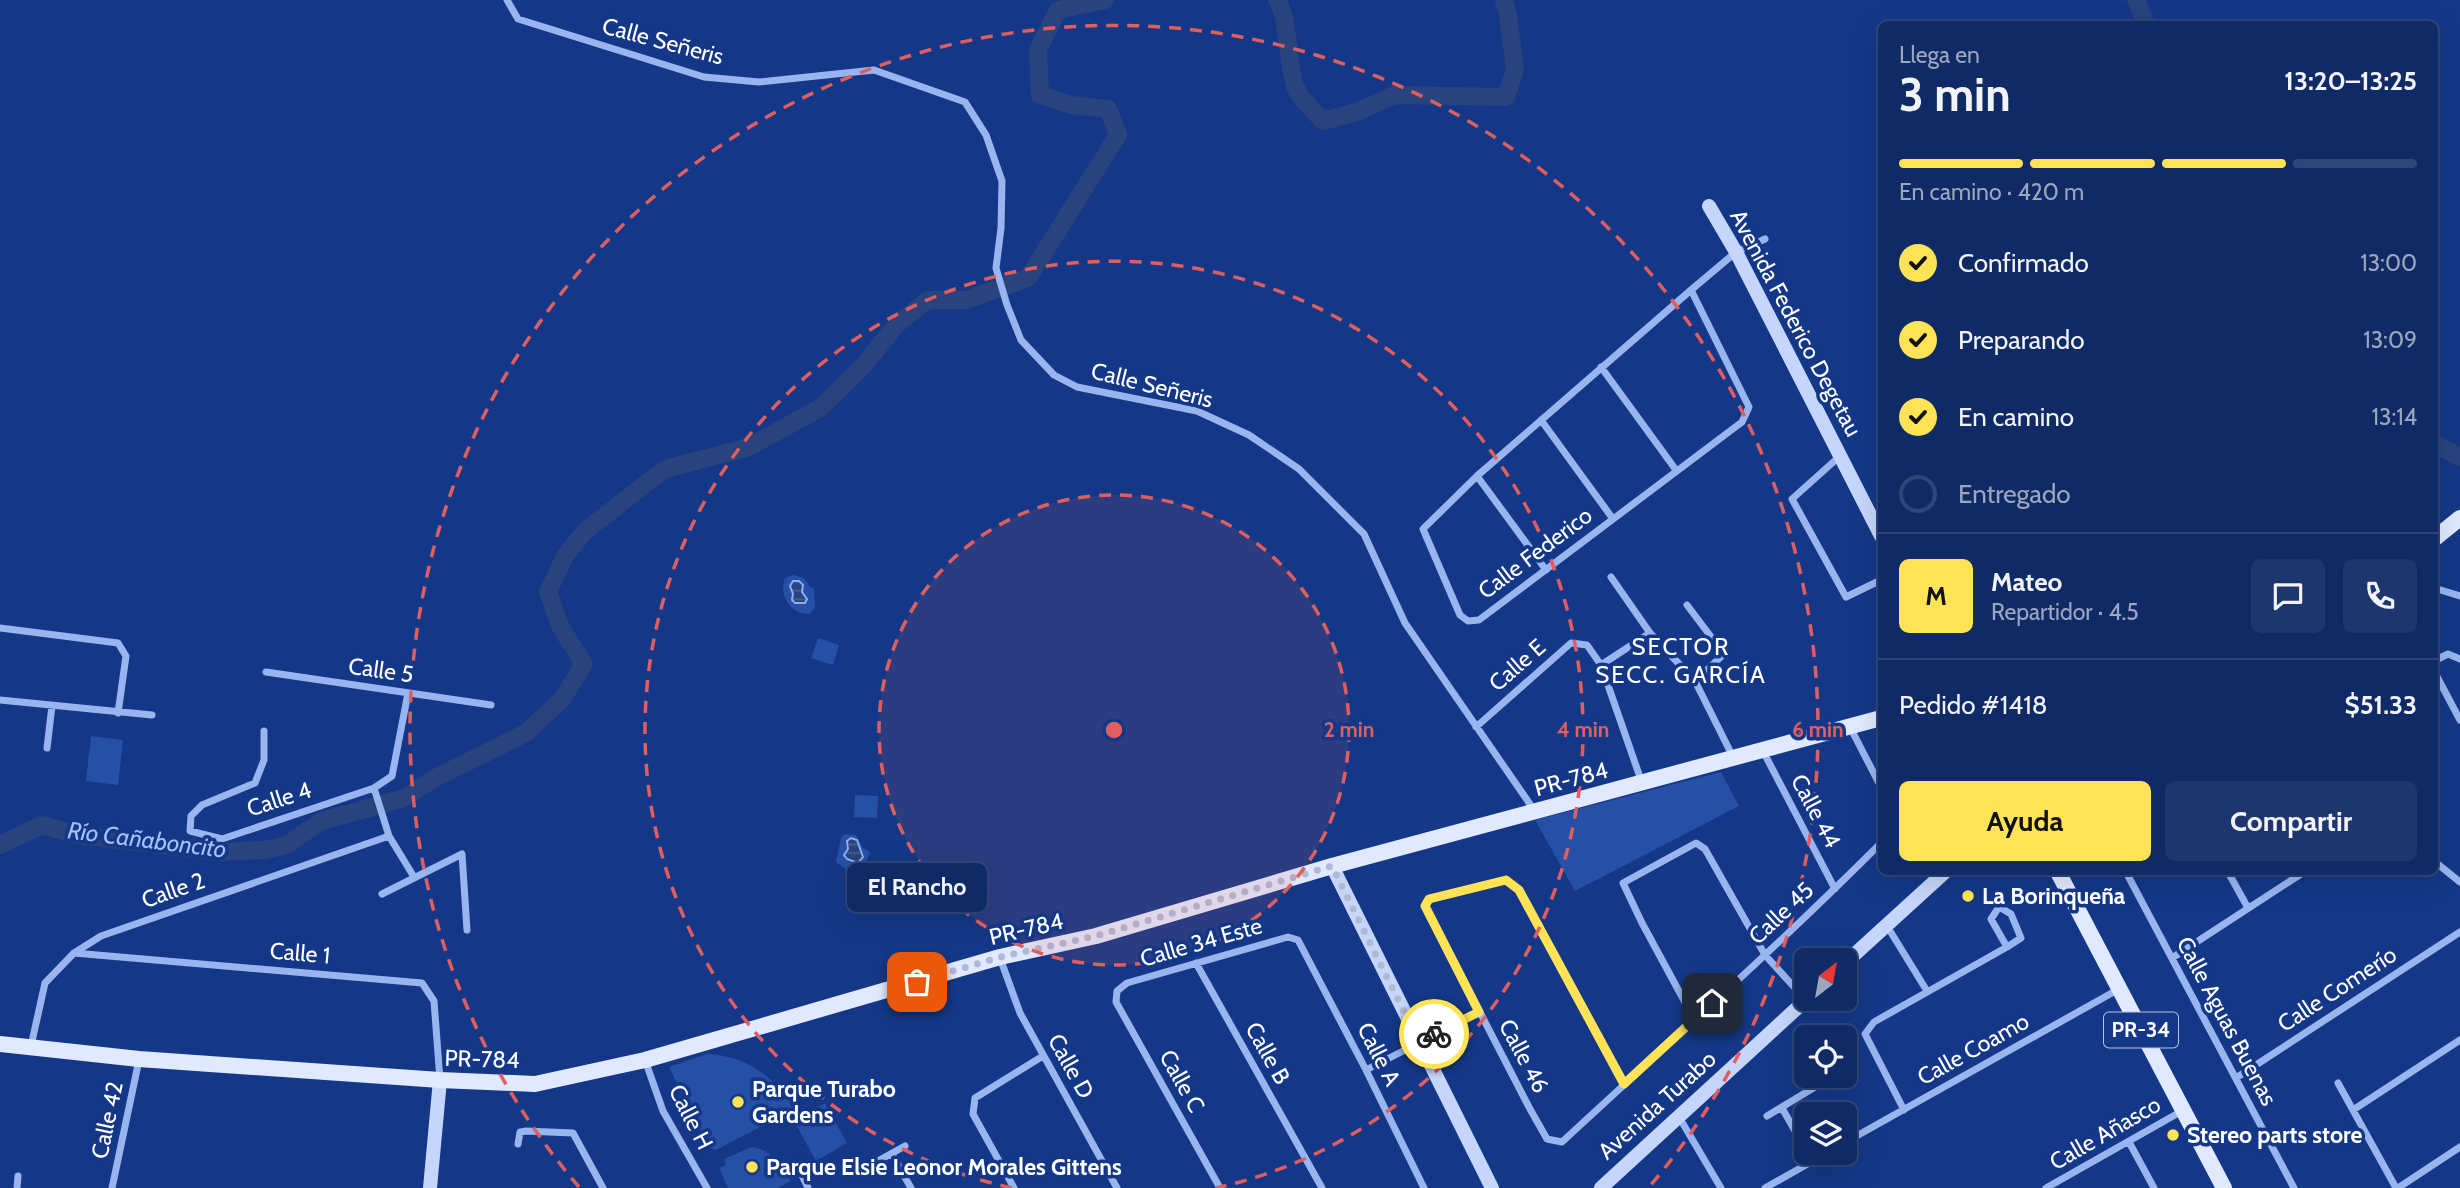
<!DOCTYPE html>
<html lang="es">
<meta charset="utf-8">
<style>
:root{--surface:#0f2a65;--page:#1d366e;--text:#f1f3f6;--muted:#9ba7bf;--line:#2f4679;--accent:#ffe357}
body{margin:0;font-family:Cabin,sans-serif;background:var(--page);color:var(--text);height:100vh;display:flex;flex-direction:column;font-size:26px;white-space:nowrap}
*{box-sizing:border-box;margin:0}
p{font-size:23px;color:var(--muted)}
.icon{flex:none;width:38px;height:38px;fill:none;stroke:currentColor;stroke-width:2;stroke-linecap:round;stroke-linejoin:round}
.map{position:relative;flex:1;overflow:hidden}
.panel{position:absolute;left:1878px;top:21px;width:560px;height:854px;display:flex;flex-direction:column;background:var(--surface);border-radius:10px;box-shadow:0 7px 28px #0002,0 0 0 2px var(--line)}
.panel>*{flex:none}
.needle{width:46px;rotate:31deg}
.buttons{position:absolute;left:1794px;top:948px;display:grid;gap:14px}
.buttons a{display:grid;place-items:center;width:63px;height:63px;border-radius:10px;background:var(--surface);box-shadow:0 7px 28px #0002,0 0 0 2px var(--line);font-size:35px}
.pin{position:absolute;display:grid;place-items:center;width:60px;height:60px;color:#fff;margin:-30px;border-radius:14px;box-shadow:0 4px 10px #0006}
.courier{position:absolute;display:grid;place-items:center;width:70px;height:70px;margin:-35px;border:5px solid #ffe357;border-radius:50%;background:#fff;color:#222;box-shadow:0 2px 9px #0007}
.bubble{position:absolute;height:49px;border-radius:10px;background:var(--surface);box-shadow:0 7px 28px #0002,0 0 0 2px var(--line);font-size:23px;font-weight:700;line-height:49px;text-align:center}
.head em{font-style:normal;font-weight:700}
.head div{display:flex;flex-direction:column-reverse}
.head{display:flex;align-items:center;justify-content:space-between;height:119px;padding:0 21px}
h1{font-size:46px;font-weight:700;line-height:52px}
.bar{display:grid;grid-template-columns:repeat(4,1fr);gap:10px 7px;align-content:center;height:84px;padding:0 21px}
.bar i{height:9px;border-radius:5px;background:var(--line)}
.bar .on{background:var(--accent)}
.bar p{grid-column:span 4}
.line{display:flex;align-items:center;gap:18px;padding:0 21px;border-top:2px solid var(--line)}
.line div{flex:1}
.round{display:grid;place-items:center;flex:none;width:74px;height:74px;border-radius:10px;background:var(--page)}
ol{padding:0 21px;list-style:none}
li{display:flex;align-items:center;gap:21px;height:77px}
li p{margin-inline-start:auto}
li .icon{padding:7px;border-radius:50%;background:var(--accent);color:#111;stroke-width:4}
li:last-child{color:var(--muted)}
li i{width:38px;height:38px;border:4px solid var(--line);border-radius:50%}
.button{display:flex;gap:14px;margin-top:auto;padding:14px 21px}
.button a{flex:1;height:80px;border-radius:10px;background:var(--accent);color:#111;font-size:28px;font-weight:700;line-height:80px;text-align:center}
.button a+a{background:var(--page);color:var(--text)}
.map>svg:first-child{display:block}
</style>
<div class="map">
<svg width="2460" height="1188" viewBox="0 0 2460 1188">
<defs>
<pattern id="water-rules" width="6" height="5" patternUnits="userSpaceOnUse" patternTransform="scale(1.75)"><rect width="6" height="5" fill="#28437d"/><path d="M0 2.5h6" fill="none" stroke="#485f90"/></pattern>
</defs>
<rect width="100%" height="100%" fill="#143887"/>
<!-- green -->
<path fill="#264fa6" d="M 793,575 L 804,578 L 810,587 L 814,588 L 815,607 L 810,614 C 791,615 778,596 785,578 Z
M 818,638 L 839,645 L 833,665 L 811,658 Z
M 91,736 L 123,740 L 118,785 L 86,781 Z
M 1721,772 L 1739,806 L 1575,891 L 1535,820 Z
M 855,795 L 878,796 L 877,818 L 854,817 Z
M 844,834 L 856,835 L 863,848 L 870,852 L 864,867 L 866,873 L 858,878 L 836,862 L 841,838 Z
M 707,1054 C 745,1055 775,1077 795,1109 L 716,1150 L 708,1147 L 669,1067 Z
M 825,1103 L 847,1143 L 816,1161 L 794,1121 Z
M 752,1147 C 773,1150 781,1165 791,1181 L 778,1188 L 728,1188 L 719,1168 L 726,1165 L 724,1159 Z"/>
<!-- water -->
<path fill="url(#water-rules)" stroke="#8baef2" stroke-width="2" d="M 793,581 L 799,581 L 803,585 L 802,592 L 807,599 L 805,603 L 795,603 L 792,600 L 793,594 L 790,586 Z
M 851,838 L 857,840 L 863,857 L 858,863 L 847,859 L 844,855 L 848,849 L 847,841 Z"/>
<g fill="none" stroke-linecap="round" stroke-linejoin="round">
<!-- river -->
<path stroke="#28437d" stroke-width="18" d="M 1277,0 C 1289,17 1287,63 1295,86 C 1299,98 1314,111 1323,121 L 1357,112 L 1394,95 L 1506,97 L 1515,70 L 1508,15 L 1504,0
M 2136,0 L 2146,24
M 2434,443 L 2460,457
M 0,845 L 42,825 L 78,835 L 221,852 L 264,850 L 287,845 L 321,821 L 402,799 L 437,777 L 526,733 L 562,699 L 584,664 L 561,628 L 548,592 L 565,556 L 585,531 L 665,469 L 749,447 L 820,408 L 864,365 L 896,325 L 928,300 L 966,300 L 1028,278 L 1118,135 L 1108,109 L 1071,105 L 1040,95 L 1038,50 L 1058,10 L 1105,0"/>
<!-- street -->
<path stroke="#99b5ef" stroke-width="7" d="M 507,0 L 518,19 L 704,77 L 759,82 L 874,70 L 965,102 L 986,135 L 1002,181 L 1001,228 L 996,268 L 1007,305 L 1021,340 L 1054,375 L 1077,387 L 1197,411 L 1249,435 L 1299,469 L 1364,534 L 1405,623 L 1534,810
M 1691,290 L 1749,407 L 1742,422 L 1479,620 L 1468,621 L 1460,615 L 1423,529 L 1477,476 L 1691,290 L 1736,252 L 1765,239
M 1601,367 L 1676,470
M 1541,420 L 1613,519
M 1840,456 L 1792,499 L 1846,597 L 1881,580
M 1477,476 L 1546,570
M 1611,577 L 1650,633 L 1695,681 L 1733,757
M 2434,588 L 2460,596
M 1687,605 L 1724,654 L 1695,681
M 0,628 L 118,643 L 126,656 L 118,713
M 2434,661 L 2448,654 L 2460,659
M 1601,665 L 1650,633
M 2434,671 L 2460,720
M 266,672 L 491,705
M 0,700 L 152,715
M 1476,727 L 1571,643 L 1587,645 L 1601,665 L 1642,783
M 1850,727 L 1881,787
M 264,731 L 264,760 L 255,783 L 202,805 L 191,816 L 190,831 L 222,839 L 374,788 L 392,776 L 408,693
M 47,748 L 52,706
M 1763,751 L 1835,889
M 374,788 L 389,836 L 414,877
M 2434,861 L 2460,882
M 2126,872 L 2294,1188
M 2228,872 L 2248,908
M 382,894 L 462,854 L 467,930
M 1999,907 L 2011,914 L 2021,938 L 2007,947 L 1991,919 Z
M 1887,926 L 1927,991
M 74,953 L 422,983 L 434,1001 L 440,1080
M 1000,958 L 1020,1013 L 1117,1188
M 2172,958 L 2304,872
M 1196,963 L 1322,1188
M 1694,1019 L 1642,923 L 1623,883 L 1696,843 L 1705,849 L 1765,955 L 1806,1000
M 31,1046 L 45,983 L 74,953 L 101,936 L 389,836
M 645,1060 L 663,1111 L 707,1188
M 1366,1070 L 1479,1012
M 2236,1078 L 2460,932
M 2338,1083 L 2396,1188
M 1624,1085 L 1519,890 L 1506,880 L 1429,899 L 1425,906 L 1530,1109 L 1547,1139 L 1562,1142 C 1669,1043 1778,946 1881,843
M 1782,1108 L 1806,1150
M 1904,1110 L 1865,1034 L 1874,1022 L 2007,947
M 2353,1110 L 2460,1040
M 1767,1116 L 1820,1084
M 1679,1117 L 1721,1188
M 2129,1142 L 2154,1188
M 1844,1143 L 2119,989
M 518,1144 L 520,1132 L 526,1131 L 573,1133 L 603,1188
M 892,1154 L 911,1188
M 876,1162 L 905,1146
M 801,1173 L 808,1188
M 17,1188 L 18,1176
M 112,1188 L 139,1060
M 1014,1188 L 973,1114 L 975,1098 L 1043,1056
M 1220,1188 L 1116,1002 L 1117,991 L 1127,983 L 1288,937 L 1298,940 L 1366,1070 L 1424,1188
M 1765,1188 L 1827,1153
M 2046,1188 L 2182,1111
M 2398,1188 L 2460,1147"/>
<!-- secondary -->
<path stroke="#c6d6fa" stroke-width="14" d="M 1709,206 L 1736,252 L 1881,536
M 1332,866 L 1492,1188
M 1844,964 L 1945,872
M 430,1188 L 440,1080
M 1601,1188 L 1807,999"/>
<!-- primary -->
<path stroke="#e1e9ff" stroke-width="16" d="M 2434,539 L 2460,518
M 2058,872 L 2224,1188
M 0,1044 L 139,1059 L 440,1080 L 535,1084 L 645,1060 L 1000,957 L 1096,936 L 1332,866 L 1881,718"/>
</g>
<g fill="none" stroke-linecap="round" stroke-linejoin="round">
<!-- done -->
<path stroke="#adb9d5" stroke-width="7" stroke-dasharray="0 12.6" d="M 917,982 L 1000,957 L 1096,936 L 1332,866 L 1419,1042 L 1434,1034"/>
<!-- route -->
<path stroke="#ffe357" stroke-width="9" d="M 1434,1034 L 1479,1012 L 1425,906 L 1429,899 L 1506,880 L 1519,890 L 1624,1084 L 1712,1003"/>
</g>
<!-- distance rings -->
<circle cx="1114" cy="730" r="235" fill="#e05e5e" fill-opacity=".12"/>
<g fill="none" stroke="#e05e5e" stroke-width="3.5" stroke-dasharray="12 9">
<circle cx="1114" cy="730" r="235"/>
<path d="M1012 1188A469 469 0 1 1 1216 1188"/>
<path d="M579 1187A704 704 0 1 1 1649 1187"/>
</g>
<!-- markers -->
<g fill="#ffe357" stroke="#143887" stroke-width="2.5">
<circle cx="1968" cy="896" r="7"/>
<circle cx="738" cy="1102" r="7"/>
<circle cx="2173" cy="1135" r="7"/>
<circle cx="752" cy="1167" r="7"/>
</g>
<g text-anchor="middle" stroke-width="7" stroke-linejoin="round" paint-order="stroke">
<!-- shield labels -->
<rect fill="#143887" stroke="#b8c3db" stroke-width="2" x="2104" y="1012.5" width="74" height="35" rx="5"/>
<g font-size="21" font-weight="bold" fill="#fff">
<text x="2141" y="1037">PR-34</text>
</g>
<!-- street labels -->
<g font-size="23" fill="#fff" stroke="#143887">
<text transform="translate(663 41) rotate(15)" y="8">Calle Señeris</text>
<text transform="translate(1796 323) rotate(62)" y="8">Avenida Federico Degetau</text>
<text transform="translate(1152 385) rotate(14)" y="8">Calle Señeris</text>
<text transform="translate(1535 553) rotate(-37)" y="8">Calle Federico</text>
<text transform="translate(1517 665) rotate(-41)" y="8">Calle E</text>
<text transform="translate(381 670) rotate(8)" y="8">Calle 5</text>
<text transform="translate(1571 779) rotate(-15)" y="8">PR-784</text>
<text transform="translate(279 799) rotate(-18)" y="8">Calle 4</text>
<text transform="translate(1816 811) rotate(62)" y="8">Calle 44</text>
<text transform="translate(173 890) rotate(-19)" y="8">Calle 2</text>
<text transform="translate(1781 913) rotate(-43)" y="8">Calle 45</text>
<text transform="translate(1026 929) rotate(-13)" y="8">PR-784</text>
<text transform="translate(1201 942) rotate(-16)" y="8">Calle 34 Este</text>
<text transform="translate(300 953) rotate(5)" y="8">Calle 1</text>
<text transform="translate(2337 989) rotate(-33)" y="8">Calle Comerío</text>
<text transform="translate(2227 1021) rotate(62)" y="8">Calle Aguas Buenas</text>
<text transform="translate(1973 1049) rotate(-29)" y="8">Calle Coamo</text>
<text transform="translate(1268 1053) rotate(61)" y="8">Calle B</text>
<text transform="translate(1379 1054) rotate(63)" y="8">Calle A</text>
<text transform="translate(1524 1056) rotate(62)" y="8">Calle 46</text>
<text transform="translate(482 1059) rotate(2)" y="8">PR-784</text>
<text transform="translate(1071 1066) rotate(61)" y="8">Calle D</text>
<text transform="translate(1182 1081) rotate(61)" y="8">Calle C</text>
<text transform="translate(1657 1105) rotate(-42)" y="8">Avenida Turabo</text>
<text transform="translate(691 1117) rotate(63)" y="8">Calle H</text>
<text transform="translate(107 1120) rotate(-78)" y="8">Calle 42</text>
<text transform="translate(2105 1133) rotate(-30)" y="8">Calle Añasco</text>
</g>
<!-- poi labels -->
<g font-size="23" font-weight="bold" fill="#fff" stroke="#143887" text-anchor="start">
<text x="1982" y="904">La Borinqueña</text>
<text x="752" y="1097">Parque Turabo<tspan x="752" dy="26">Gardens</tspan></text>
<text x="2187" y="1143">Stereo parts store</text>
<text x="766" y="1175">Parque Elsie Leonor Morales Gittens</text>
</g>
<!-- neighbourhood labels -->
<g font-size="24" letter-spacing="2" fill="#fff" stroke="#143887">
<text x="1681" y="655">SECTOR<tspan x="1681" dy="28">SECC. GARCÍA</tspan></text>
</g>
<!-- water labels -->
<g font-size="24" font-style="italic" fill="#a4c0f6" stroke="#143887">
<text transform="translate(147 840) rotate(7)" y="8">Río Cañaboncito</text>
</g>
</g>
<circle cx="1114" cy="730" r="10" fill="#e05e5e" stroke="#143887" stroke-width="3.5"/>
<g font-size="21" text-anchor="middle" font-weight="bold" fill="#e05e5e" stroke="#143887" stroke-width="7" stroke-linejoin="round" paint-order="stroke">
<text x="1349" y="737">2 min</text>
<text x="1583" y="737">4 min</text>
<text x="1818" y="737">6 min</text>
</g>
</svg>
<div class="buttons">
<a><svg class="needle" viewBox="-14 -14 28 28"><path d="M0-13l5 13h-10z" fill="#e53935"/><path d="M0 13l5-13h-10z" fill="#9ba7bf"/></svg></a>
<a><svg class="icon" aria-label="locate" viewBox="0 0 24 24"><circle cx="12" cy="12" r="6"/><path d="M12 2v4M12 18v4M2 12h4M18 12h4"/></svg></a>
<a><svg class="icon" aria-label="layers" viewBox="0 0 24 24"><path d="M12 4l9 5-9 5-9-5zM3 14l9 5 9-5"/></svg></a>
</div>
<div class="pin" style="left:917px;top:982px;background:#ea580c"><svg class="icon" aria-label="bag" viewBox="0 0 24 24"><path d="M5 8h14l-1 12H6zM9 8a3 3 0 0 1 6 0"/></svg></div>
<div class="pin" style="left:1712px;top:1003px;background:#1f2937"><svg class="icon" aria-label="home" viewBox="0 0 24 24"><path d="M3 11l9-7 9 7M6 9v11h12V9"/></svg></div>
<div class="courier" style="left:1434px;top:1034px"><svg class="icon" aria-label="bike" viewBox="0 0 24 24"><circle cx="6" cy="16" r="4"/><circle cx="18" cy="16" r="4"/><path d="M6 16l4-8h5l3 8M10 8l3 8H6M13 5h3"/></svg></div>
<div class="bubble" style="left:847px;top:863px;width:140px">El Rancho</div>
<section class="panel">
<div class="head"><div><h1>3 min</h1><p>Llega en</p></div><em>13:20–13:25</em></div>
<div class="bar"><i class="on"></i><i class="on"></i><i class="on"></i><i></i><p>En camino · 420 m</p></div>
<ol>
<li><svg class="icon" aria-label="check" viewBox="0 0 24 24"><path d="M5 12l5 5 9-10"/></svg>Confirmado<p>13:00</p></li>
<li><svg class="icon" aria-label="check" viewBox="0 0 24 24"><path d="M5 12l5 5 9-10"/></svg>Preparando<p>13:09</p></li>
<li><svg class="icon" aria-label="check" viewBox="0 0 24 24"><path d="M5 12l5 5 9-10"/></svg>En camino<p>13:14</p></li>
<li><i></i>Entregado</li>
</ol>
<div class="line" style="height:126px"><b class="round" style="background:var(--accent);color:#111">M</b><div><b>Mateo</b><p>Repartidor · 4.5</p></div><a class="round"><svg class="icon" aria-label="chat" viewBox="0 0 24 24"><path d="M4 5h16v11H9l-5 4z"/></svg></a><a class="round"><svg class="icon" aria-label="phone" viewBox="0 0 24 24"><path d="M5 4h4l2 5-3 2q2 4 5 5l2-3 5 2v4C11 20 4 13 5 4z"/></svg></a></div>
<div class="line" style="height:91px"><div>Pedido #1418</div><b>$51.33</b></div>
<div class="button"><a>Ayuda</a><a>Compartir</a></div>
</section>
</div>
